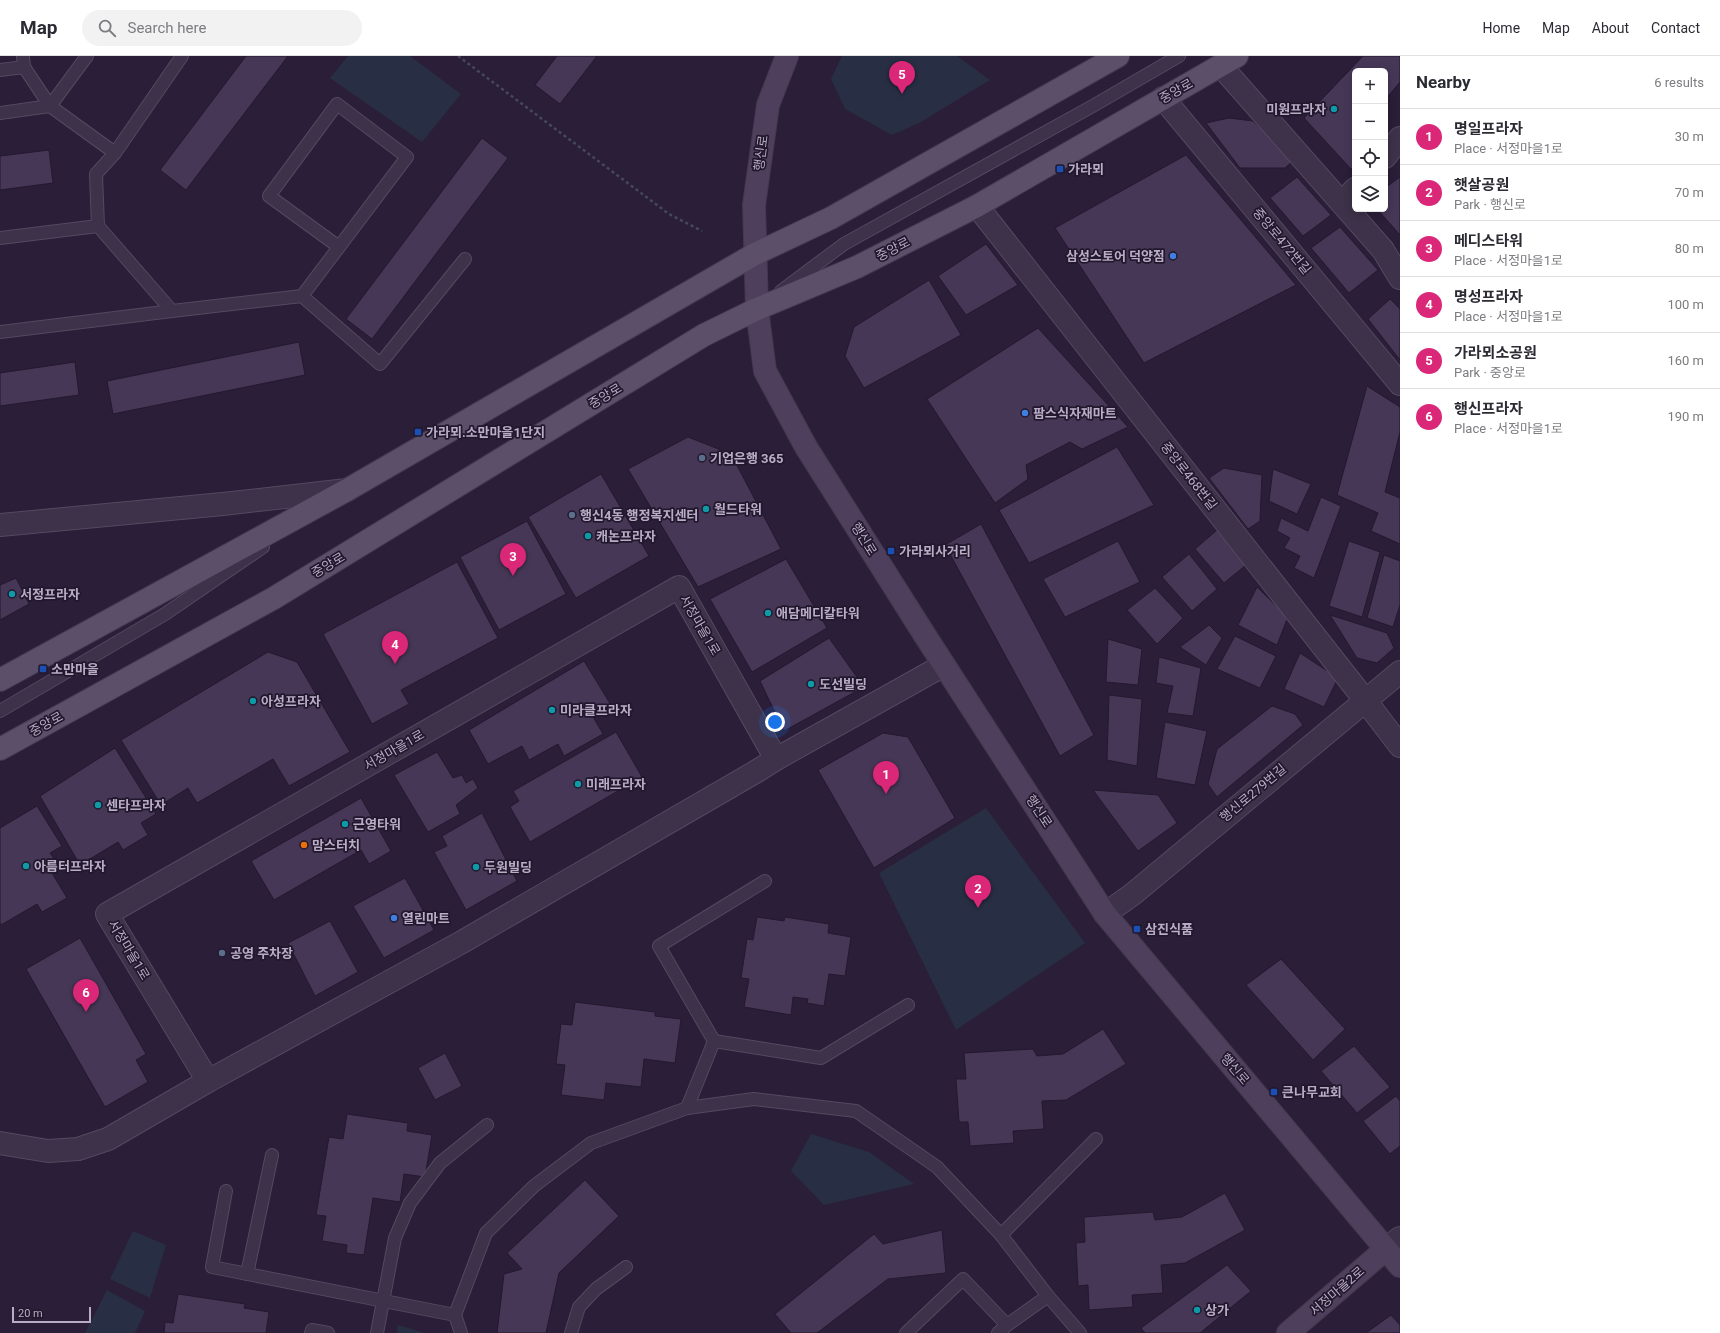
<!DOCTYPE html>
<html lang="en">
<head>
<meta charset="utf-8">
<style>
  :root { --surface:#fff; --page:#f2f2f3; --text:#2b2b33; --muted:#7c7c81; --line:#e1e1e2; --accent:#db2777 }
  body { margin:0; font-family:Roboto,"Noto Sans KR",sans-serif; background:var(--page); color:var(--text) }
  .controls { position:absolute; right:12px; top:12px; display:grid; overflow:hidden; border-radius:6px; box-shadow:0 2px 10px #0003 }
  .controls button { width:36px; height:36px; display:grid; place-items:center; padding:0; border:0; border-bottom:1px solid var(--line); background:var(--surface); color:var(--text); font:20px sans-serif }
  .scale { position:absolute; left:12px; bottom:10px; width:79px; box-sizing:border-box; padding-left:4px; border:2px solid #b9acc6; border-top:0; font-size:11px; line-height:14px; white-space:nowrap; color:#b9acc6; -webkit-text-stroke:3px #22182d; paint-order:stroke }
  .you { position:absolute; left:775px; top:666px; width:14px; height:14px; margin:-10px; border:3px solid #fff; border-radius:50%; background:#1a73e8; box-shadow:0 0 0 6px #1a73e833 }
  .badge { display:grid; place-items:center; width:26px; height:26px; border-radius:50%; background:var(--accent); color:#fff; font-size:13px; font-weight:700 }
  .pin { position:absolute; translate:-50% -33px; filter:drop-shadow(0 1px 2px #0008) }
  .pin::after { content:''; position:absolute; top:21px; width:14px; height:12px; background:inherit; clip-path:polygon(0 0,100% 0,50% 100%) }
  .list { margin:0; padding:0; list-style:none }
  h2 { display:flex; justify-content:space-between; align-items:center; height:52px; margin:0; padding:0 16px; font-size:17px }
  h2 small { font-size:13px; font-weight:400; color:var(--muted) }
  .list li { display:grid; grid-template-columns:26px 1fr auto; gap:12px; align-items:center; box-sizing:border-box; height:56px; padding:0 16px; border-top:1px solid var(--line) }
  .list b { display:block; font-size:15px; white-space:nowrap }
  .list p { margin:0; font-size:13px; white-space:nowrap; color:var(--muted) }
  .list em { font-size:13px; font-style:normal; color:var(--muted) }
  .icon { flex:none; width:22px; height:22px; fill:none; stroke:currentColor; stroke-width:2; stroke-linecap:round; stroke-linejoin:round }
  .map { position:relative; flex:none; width:1400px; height:1277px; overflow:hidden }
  header { display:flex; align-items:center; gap:24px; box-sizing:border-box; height:56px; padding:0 20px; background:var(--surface); border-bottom:1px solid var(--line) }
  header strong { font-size:19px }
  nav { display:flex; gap:22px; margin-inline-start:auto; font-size:14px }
  .search { width:280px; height:36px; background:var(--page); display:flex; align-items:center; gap:10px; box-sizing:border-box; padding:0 14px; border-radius:22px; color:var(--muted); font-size:15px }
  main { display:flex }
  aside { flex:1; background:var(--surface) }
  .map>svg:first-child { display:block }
  .green { fill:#282e44 }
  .building { fill:#463757; stroke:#24192f }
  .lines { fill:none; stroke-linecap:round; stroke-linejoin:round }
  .service-casing { stroke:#554961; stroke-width:14 }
  .minor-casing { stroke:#554961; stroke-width:24 }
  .tertiary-casing { stroke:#554961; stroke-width:24 }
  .secondary-casing { stroke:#43384f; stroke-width:24 }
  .primary-casing { stroke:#43384f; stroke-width:24 }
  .path { stroke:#484760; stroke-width:2.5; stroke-dasharray:3 3; stroke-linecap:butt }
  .service { stroke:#3d3249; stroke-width:12 }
  .minor { stroke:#3d3249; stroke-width:22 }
  .tertiary { stroke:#3d3249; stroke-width:22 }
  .secondary { stroke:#4e3f5c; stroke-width:22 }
  .primary { stroke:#5b4f69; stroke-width:22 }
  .culture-dot { fill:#0f9aa8; stroke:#22182d; stroke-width:1.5 }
  .transit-dot { fill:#1a4fb4; stroke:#22182d; stroke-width:1.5 }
  .shop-dot { fill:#3f7fe0; stroke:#22182d; stroke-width:1.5 }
  .service-dot { fill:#5c6f8a; stroke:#22182d; stroke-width:1.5 }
  .food-dot { fill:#e8710a; stroke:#22182d; stroke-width:1.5 }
  .labels { text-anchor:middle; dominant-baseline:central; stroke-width:3.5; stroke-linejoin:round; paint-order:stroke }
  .street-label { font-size:13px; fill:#b9acc6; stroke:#22182d }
  .poi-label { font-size:13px; font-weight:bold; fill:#b9acc6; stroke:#22182d; text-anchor:start }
</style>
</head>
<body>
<header>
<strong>Map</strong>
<div class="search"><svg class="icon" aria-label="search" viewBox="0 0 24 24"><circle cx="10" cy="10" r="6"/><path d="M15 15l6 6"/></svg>Search here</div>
<nav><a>Home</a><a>Map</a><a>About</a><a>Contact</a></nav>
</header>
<main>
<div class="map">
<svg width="1400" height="1277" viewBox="0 0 1400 1277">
  <rect width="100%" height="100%" fill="#2a1e38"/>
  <g class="green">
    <path d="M348,0h62l51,38 -39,48 -92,-64z"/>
    <path d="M842,0h115l33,24 -71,43 -27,12 -47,-26 -14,-30z"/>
    <path d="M986,752l99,135 -129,87 -77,-157z"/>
    <path d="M811,1078l58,18 45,32 -90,21 -33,-34z"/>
    <path d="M133,1175l33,14 -16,53 -40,-19z"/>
    <path d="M107,1234l38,21 -10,22h-50z"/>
    <path d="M398,1269l27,8h-28z"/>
  </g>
  <g class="building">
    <path d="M246,0h42l-102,134 -26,-20z"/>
    <path d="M557,0h40l-37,48 -25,-19z"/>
    <path d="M1363,0h37v26l-15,18v-29h-30v94l-4,4 -47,-51z"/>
    <path d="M1229,62l24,3 40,40 -8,7h-45l-34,-45z"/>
    <path d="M482,82l26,20 -136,181 -26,-20z"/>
    <path d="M49,94l4,33 -53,7v-34z"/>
    <path d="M1186,99l110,130 -152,78 -89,-135z"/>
    <path d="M1297,121l34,38 -28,21 -33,-38z"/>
    <path d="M1400,121v58l-23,-26h8v-21z"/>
    <path d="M1340,171l38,43 -29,23 -38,-45z"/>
    <path d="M986,188l32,41 -52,30 -28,-39z"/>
    <path d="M929,224l32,55 -97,53 -19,-32 9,-29z"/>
    <path d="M1390,243l10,10v51l-32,-41z"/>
    <path d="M1038,272l90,99 -46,22 -12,-7 -44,23 2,14 -33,24 -68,-104z"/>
    <path d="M299,286l6,33 -192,39 -6,-33z"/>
    <path d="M75,306l4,33 -79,11v-33z"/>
    <path d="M1367,330l33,21v25l-15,60 15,6v46l-29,-13 7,-18 -41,-18z"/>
    <path d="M688,381l43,17 50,95 -83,38 -70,-118z"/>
    <path d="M1117,391l37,58 -125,58 -30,-53z"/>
    <path d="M1224,412l38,7 -2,46 -12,8 -39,-51z"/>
    <path d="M1273,413l38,15 -14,30 -28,-13z"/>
    <path d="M601,418l48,82 -73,42 -48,-81z"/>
    <path d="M1321,441l20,9 -27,72 -20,-10 6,-12 -16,-8 6,-10 -13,-7 4,-13 27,13z"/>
    <path d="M527,465l39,73 -67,36 -39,-73z"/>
    <path d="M981,468l113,211 -34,21 -115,-211z"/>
    <path d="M1217,474l29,35 -22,18 -29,-34z"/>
    <path d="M1118,485l22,41 -75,35 -22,-38z"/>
    <path d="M1349,485l31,11 -18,65 -33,-11z"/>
    <path d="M1189,498l28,35 -25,22 -30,-34z"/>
    <path d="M1384,499l16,6v44l-7,22 -26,-9z"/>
    <path d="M786,503l41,69 -75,44 -42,-73z"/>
    <path d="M457,506l41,76 -97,52 8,14 -37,20 -49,-90z"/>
    <path d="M16,522l13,26 -29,16v-35z"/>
    <path d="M1257,531l31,30 -11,28 -39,-20z"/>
    <path d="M1155,532l28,30 -26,26 -30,-34z"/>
    <path d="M1330,559l57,18 7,15 -17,15 -20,-5z"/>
    <path d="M1209,569l13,13 -16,27 -26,-18z"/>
    <path d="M1235,580l41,20 -16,32 -43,-19z"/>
    <path d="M829,582l35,49 -80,44 -24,-50z"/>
    <path d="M1108,583l34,10 -4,36 -32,-3z"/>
    <path d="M268,596l29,10 53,90 -61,34 -16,-27 -76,44 -9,-15 -27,17 -40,-65z"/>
    <path d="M1300,597l38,25 -14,29 -40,-18z"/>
    <path d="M1159,601l42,11 -8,48 -26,-3 6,-27 -17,-3z"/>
    <path d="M584,605l27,44 -19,10 11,19 -39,22 -6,-12 -29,16 -7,-14 -34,18 -19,-34z"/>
    <path d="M1109,639l33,4 -5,67 -30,-6z"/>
    <path d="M1272,650l23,8 8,11 -86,72 -9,-13 9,-35z"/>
    <path d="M1165,666l42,9 -12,54 -39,-7z"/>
    <path d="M616,676l26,45 -112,65 -20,-35 9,-6 -6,-10z"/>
    <path d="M883,677l25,4 47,81 -81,50 -56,-98z"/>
    <path d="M115,692l41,66 -15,9 7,12 -25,15 -5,-8 -38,23 -40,-69z"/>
    <path d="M437,696l16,26 9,-3 4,8 7,-4 5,9 -22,17 4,9 -32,18 -34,-57z"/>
    <path d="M1093,734l65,5 19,28 -39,28z"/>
    <path d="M361,742l30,53 -22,13 -8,-14 -87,50 -23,-39z"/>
    <path d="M37,750l25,40 -12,7 7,10 -8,5 18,30 -25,14 -5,-8 -36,21 -1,-3v-94z"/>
    <path d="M482,757l35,68 -51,29 -32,-58 13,-6 -5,-10z"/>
    <path d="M405,822l29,52 -50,28 -31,-52z"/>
    <path d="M757,861l27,4 1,-4 44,7 -1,9 23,4 -6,39 -16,-2 -5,32 -17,-3 1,-4 -15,-2 -2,18 -47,-8 5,-28 -8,-1 6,-39 6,1z"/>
    <path d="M330,865l28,51 -43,24 -27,-53z"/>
    <path d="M80,882l66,116 -10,6 12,22 -43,25 -79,-138z"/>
    <path d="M1281,903l64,70 -32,31 -67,-75z"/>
    <path d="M575,946l80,10v4l26,3 -6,44 -31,-4 -3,28 -35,-4 -2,17 -43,-5 4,-30 -9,-1 5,-40 11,1z"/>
    <path d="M1103,973l23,35 -60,36 -24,1 2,28 -31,2 1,12 -44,3 -2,-24h-9l-3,-43h10l-2,-26 69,-4 4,7 26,-2z"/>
    <path d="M1354,990l36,41 -33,26 -36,-42z"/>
    <path d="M445,997l17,33 -27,14 -17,-32z"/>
    <path d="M1396,1040l4,5v45l-10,8 -27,-33z"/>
    <path d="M347,1058l61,9 -1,8 25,4 -7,42 -21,-3 -4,28 -27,-4 -9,57 -18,-2 1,-8 -25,-4 4,-25 -10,-1 13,-78 14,2z"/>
    <path d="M585,1124l34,36 -60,57 -13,60h-49l7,-59 18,-5 -15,-16z"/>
    <path d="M1225,1137l20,37 -60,33 -24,2 2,28 -31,2 1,12 -44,3 -1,-25 -10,1 -2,-43 9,-1 -1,-25 69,-5 2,8 27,-3z"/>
    <path d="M942,1174l4,43 -58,6 -71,54h-26l-16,-19 99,-80 9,10z"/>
    <path d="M1227,1209l24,26 -51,42h-55l-4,-5z"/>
    <path d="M178,1238l67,10 -1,4 25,4 -3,21h-102l1,-11 8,1z"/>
    <path d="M1391,1259l9,10v8h-34z"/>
  </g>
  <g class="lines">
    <g class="service-casing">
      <g id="service">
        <path d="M87,0l-37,50 65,47"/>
        <path d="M182,0l-67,97 -19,21 2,52 74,85 130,-15 105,-139 -70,-53 -68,92 70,51"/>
        <path d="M0,14l24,-3"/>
        <path d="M0,57l50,-7 -26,-39 -1,-11"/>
        <path d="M0,182l98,-12"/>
        <path d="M781,235l63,-47 247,-137 88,-51"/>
        <path d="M302,240l78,68 85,-105"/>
        <path d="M0,276l172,-21"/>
        <path d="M0,655l165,-97 98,-67"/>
        <path d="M765,825l-106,65 55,95 107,17 87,-53"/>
        <path d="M687,1052l27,-67"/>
        <path d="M226,1135l-14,76 243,48"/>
        <path d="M1001,1179l95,-96"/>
        <path d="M247,1218l25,-119"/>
        <path d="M311,1277l1,-3 16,3"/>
        <path d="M377,1277l18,-95 15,-35 30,-40 47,-38"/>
        <path d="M461,1277l-6,-18 31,-82 48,-47 57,-43 96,-35 67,-9 102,12 81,56 64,68 47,61 32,37"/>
        <path d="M571,1277l8,-26 17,-18 30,-22"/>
        <path d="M906,1277l57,-54 44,46"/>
        <path d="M998,1277l9,-8 41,-29"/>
      </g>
    </g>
    <g class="minor-casing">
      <g id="minor">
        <path d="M1221,10l162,184 17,28"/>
        <path d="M1163,42l237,286"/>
        <path d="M1385,101l15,-19"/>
        <path d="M1342,147l13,-14"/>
        <path d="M977,150l388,494 35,46"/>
        <path d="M1105,858l28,-20 267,-222"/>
        <path d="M208,1025l-101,-167 572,-327 97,172"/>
        <path d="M1386,1193l14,-11"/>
      </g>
    </g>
    <g class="tertiary-casing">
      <g id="tertiary">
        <path d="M0,469l223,-21 124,-14"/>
        <path d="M0,1087l48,8 30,-2 30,-10 100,-58 254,-139 295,-171 19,-12 168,-94"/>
      </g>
    </g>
    <g class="secondary-casing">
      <g id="secondary">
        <path d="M787,0l-19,49 -14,100 3,104 8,62 41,76 118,187 181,280 295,352"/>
        <path d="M1288,1277l98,-84"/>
      </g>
    </g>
    <g class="primary-casing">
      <g id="primary">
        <path d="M0,624l347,-190 408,-236 76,-36 287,-162"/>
        <path d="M0,693l274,-151 430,-263 53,-26 100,-42 120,-61 260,-150"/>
      </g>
    </g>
    <path class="path" d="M458,0l211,158 33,17"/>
    <use href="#service" class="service"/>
    <use href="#minor" class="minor"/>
    <use href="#tertiary" class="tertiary"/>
    <use href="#secondary" class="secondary"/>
    <use href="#primary" class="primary"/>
  </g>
  <g class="culture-dot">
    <circle cx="1334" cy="53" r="4"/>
    <circle cx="706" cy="453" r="4"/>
    <circle cx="588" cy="480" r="4"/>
    <circle cx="12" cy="538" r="4"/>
    <circle cx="768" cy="557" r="4"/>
    <circle cx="811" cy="628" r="4"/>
    <circle cx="253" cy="645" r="4"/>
    <circle cx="552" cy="654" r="4"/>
    <circle cx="578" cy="728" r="4"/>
    <circle cx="98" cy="749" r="4"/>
    <circle cx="345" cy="768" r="4"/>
    <circle cx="26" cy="810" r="4"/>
    <circle cx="476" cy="811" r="4"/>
    <circle cx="1197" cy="1254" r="4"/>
  </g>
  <g class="transit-dot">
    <rect x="1056" y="109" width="8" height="8" rx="2"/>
    <rect x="414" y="372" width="8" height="8" rx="2"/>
    <rect x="887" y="491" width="8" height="8" rx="2"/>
    <rect x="39" y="609" width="8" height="8" rx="2"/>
    <rect x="1133" y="869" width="8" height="8" rx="2"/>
    <rect x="1270" y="1032" width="8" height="8" rx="2"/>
  </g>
  <g class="shop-dot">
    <circle cx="1173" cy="200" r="4"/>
    <circle cx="1025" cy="357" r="4"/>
    <circle cx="394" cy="862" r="4"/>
  </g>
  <g class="service-dot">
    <circle cx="702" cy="402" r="4"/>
    <circle cx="572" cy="459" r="4"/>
    <circle cx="222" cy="897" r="4"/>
  </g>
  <circle class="food-dot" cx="304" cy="789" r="4"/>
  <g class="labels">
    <g class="street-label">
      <text transform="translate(1176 35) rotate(-29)">중앙로</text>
      <text transform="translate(761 97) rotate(-82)">행신로</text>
      <text transform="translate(1282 185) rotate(50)">중앙로472번길</text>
      <text transform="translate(893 193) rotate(-27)">중앙로</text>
      <text transform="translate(605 340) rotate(-31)">중앙로</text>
      <text transform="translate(1189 420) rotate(52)">중앙로468번길</text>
      <text transform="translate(864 483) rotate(58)">행신로</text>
      <text transform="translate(328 509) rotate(-31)">중앙로</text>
      <text transform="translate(700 569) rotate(60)">서정마을1로</text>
      <text transform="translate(46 668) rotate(-29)">중앙로</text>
      <text transform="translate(394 694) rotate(-30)">서정마을1로</text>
      <text transform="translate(1253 737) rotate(-40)">행신로279번길</text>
      <text transform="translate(1039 755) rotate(57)">행신로</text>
      <text transform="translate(129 894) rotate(59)">서정마을1로</text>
      <text transform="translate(1235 1013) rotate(50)">행신로</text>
      <text transform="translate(1337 1235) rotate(-41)">서정마을2로</text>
    </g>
    <g class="poi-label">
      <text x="1326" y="53" text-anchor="end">미원프라자</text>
      <text x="1068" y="113">가라뫼</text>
      <text x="1165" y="200" text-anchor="end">삼성스토어 덕양점</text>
      <text x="1033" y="357">팜스식자재마트</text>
      <text x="426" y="376">가라뫼.소만마을1단지</text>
      <text x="710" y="402">기업은행 365</text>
      <text x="714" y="453">월드타워</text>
      <text x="580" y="459">행신4동 행정복지센터</text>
      <text x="596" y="480">캐논프라자</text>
      <text x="899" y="495">가라뫼사거리</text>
      <text x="20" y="538">서정프라자</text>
      <text x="776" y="557">애담메디칼타워</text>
      <text x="51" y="613">소만마을</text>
      <text x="819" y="628">도선빌딩</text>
      <text x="261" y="645">아성프라자</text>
      <text x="560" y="654">미라클프라자</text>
      <text x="586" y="728">미래프라자</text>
      <text x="106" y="749">센타프라자</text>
      <text x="353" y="768">근영타워</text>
      <text x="312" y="789">맘스터치</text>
      <text x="34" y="810">아름터프라자</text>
      <text x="484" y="811">두원빌딩</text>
      <text x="402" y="862">열린마트</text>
      <text x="1145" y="873">삼진식품</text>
      <text x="230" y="897">공영 주차장</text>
      <text x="1282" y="1036">큰나무교회</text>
      <text x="1205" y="1254">상가</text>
    </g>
  </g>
</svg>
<div class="controls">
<button>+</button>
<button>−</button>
<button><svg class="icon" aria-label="locate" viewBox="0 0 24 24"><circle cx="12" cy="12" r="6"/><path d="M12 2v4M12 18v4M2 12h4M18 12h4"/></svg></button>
<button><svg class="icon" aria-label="layers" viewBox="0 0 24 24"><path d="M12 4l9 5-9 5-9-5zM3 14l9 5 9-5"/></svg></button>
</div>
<div class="scale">20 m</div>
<div class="you"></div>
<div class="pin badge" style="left:886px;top:738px">1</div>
<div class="pin badge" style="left:978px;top:852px">2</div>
<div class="pin badge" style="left:513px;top:520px">3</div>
<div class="pin badge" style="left:395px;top:608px">4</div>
<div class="pin badge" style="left:902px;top:38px">5</div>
<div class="pin badge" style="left:86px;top:956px">6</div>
</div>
<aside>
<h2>Nearby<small>6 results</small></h2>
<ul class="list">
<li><span class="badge">1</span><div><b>명일프라자</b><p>Place · 서정마을1로</p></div><em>30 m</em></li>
<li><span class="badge">2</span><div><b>햇살공원</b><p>Park · 행신로</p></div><em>70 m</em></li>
<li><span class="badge">3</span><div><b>메디스타워</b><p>Place · 서정마을1로</p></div><em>80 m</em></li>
<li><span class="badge">4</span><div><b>명성프라자</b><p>Place · 서정마을1로</p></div><em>100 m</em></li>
<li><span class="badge">5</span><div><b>가라뫼소공원</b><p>Park · 중앙로</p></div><em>160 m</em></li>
<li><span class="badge">6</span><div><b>행신프라자</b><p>Place · 서정마을1로</p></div><em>190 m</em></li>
</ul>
</aside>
</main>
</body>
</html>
